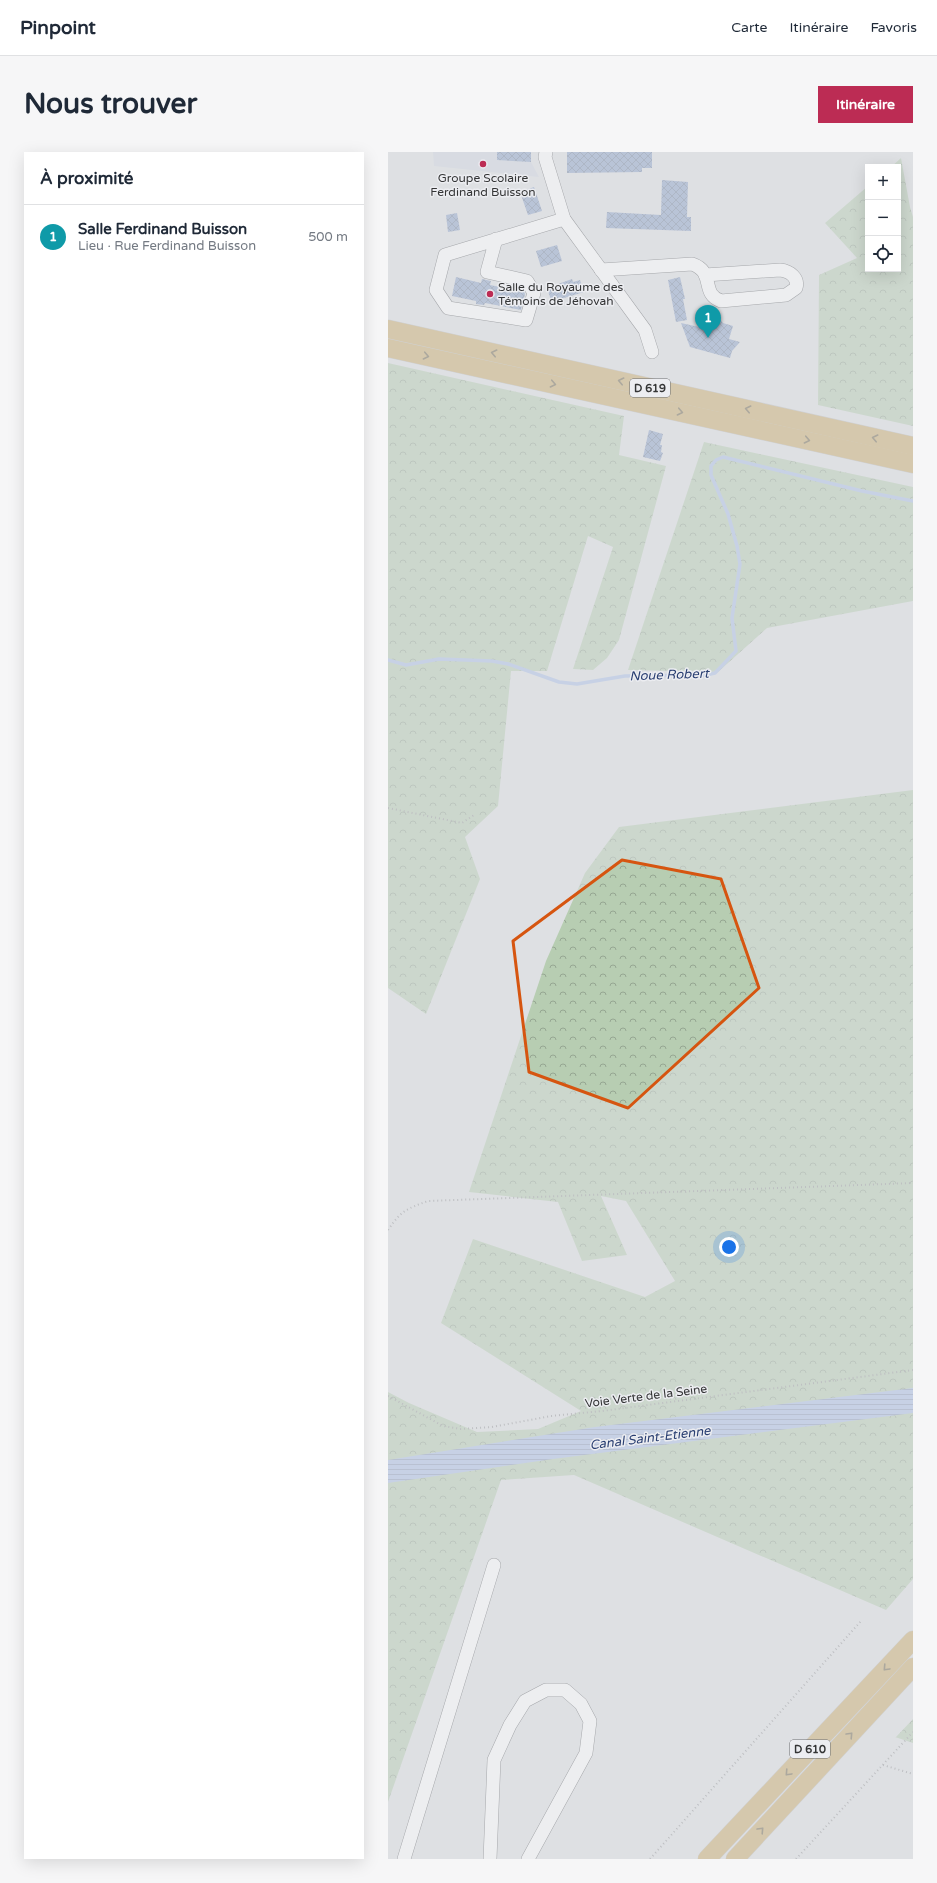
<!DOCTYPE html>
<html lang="fr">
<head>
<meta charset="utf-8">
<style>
  :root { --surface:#fff; --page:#f6f6f7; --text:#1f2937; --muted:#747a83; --line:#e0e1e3; --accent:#bc2c54 }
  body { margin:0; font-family:"Varela Round",sans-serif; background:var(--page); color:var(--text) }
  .controls { position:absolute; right:12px; top:12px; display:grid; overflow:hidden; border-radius:0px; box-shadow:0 4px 16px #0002 }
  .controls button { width:36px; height:36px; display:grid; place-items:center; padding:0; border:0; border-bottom:1px solid var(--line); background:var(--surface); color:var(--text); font:20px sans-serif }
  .you { position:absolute; left:341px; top:1095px; width:14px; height:14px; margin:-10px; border:3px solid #fff; border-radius:50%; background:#1a73e8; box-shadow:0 0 0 6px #1a73e833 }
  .badge { display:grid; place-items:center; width:26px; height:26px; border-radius:50%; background:var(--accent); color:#fff; font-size:13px; font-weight:700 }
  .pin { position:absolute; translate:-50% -33px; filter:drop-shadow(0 1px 2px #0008) }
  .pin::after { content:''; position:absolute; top:21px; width:14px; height:12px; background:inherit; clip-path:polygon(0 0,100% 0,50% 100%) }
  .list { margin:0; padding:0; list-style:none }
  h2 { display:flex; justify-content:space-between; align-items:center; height:52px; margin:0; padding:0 16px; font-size:17px }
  h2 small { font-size:13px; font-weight:400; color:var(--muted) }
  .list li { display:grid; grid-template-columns:26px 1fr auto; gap:12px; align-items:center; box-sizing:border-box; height:64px; padding:0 16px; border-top:1px solid var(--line) }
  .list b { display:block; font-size:15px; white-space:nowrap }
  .list p { margin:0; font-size:13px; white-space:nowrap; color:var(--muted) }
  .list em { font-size:13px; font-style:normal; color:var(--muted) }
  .icon { flex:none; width:22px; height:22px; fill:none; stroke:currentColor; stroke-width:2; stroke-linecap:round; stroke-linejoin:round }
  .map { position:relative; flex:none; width:525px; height:1707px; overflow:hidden; border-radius:0px }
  header { display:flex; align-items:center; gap:24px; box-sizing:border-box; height:56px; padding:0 20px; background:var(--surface); border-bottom:1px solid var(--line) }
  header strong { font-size:19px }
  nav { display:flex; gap:22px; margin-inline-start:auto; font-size:14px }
  .intro { display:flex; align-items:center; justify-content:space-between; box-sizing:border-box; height:96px; padding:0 24px }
  h1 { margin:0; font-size:28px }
  .button { padding:10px 18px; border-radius:0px; background:var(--accent); color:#fff; font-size:14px; font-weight:700 }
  main { display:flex; gap:24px; padding:0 24px }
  aside { flex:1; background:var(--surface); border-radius:0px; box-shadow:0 4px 16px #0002 }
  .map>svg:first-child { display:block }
  .built { fill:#d0d6e0 }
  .forest { fill:url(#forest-crowns) }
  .water { fill:url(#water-rules) }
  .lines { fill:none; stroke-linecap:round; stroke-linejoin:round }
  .stream { stroke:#abbfe7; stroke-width:3.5 }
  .building { fill:url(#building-cross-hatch) }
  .minor-casing { stroke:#626467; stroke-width:14 }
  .highway-casing { stroke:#bebebf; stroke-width:19 }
  .path { stroke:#969799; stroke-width:2; stroke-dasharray:1 3; stroke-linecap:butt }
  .minor { stroke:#fff; stroke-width:13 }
  .highway { stroke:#caac6b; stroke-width:18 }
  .oneway { stroke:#70654b }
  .marked { fill:none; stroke:#d65510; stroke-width:3; stroke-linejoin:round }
  .poi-dot { fill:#bc2c54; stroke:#ecedf1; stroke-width:1.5 }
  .labels { text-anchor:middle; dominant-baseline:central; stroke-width:3; stroke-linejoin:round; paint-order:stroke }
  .shield { fill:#ecedf1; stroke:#6b6c6e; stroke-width:1 }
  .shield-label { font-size:11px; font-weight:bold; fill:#343536 }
  .poi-label { font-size:12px; fill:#343536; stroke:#ecedf1 }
  .street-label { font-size:12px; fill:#343536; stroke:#ecedf1 }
  .water-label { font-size:13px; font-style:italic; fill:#2a3f72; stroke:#ecedf1 }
</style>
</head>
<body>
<header>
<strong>Pinpoint</strong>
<nav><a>Carte</a><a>Itinéraire</a><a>Favoris</a></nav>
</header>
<div class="intro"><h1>Nous trouver</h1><a class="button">Itinéraire</a></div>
<main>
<aside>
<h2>À proximité<small></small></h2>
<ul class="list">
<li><span class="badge" style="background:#0f9aa8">1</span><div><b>Salle Ferdinand Buisson</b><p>Lieu · Rue Ferdinand Buisson</p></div><em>500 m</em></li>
</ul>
</aside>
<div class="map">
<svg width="525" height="1707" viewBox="0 0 525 1707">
  <defs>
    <pattern id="forest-crowns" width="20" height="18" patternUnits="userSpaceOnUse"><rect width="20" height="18" fill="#b7cdb2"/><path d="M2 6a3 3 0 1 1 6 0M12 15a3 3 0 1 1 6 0" fill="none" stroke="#96a792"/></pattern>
    <pattern id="water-rules" width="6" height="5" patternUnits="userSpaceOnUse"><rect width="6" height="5" fill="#abbfe7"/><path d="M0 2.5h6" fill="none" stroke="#8c9cbc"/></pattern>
    <pattern id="building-cross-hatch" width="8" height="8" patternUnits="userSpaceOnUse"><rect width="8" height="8" fill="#8da2c8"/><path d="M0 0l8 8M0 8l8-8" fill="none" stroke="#7485a3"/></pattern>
  </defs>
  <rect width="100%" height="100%" fill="#dee0e3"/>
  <path class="built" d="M45,0h98v10l8,15 -105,-11z"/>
  <g class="forest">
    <path d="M513,6l9,49 3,10v209l-95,-21 1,-130 38,-17 -32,-35 43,-37v83h30v-102h-7z"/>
    <path d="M0,211l236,53 -5,39 47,11 -47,174 -12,18 -14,12 -20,-1 40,-122 -25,-11 -41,135h-36l-13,135 -33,31 15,42 -54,135 -38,-26z"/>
    <path d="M316,290l209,45v114l-146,27 -49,44 -90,-2z"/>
    <path d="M525,638v789l-27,31 -312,-135 -73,5 -113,322v-410l21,11 68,29 61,-3 43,-18 -140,-88 32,-84 172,58 30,-16 -49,-80 -25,-5 26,59 -45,6 -24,-59 -89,-10 77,-231 39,-88 34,-46z"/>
    <path d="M525,1567v24l-18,-6h1z"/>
  </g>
  <path class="water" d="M525,1236v25l-360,46 -165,24v-23l207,-33z"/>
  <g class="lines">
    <path class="stream" d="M0,508l18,5 33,-6 53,2 16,3 51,18 18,2 48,-8 81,-1 9,-2 21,-22 -4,-33 8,-54 -3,-18 -9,-32 -17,-39v-9l5,-6 7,-3 139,34 51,10"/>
  </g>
  <g class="building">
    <path d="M109,0h34v10l-34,-2z"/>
    <path d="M179,0h85v16h-10v4l-75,1z"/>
    <path d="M274,28l26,2 -1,35h4v14l-85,-3 1,-16 54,3z"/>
    <path d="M146,35l8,24 -14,4 -8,-23z"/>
    <path d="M69,61l3,17 -12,2 -2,-17z"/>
    <path d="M169,93l5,16 -21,6 -5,-16z"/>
    <path d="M68,125l25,6 1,-4 9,2 -1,4 34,7 1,2 -4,16 -36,-7 -1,2 -8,-1v-3l-24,-5z"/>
    <path d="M292,125l5,22h-2l4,21 -11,2 -8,-42z"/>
    <path d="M184,127l1,3 7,-2 4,12 -30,9 -3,-1 -4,-12z"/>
    <path d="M328,162l7,9 10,3 -4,13 11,3 -8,9 -2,7 -40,-11 -9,-24 32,7z"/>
    <path d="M261,278l14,4 -3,11h2l-1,7 2,1 -3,8 -17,-4z"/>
  </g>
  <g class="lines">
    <g class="minor-casing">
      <g id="minor">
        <path d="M158,0l-1,5 19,62 81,111 7,22"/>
        <path d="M108,87l-9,33 40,9 7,12 -8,27 -78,-12 -12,-18 9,-35 119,-36"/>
        <path d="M213,118l91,-6c24,8 8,30 29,37l65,-6 10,-7c3,-10 -6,-17 -16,-18l-75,5"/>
        <path d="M16,1707l90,-294"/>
        <path d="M102,1707l4,-99 16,-35 15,-24 21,-11h19l16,14 9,17 -4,32 -58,106"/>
      </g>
    </g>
    <g class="highway-casing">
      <g id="highway">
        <path d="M0,177l525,117"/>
        <path d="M0,196l525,116"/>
        <path d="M319,1707l206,-219"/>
        <path d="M347,1707l178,-192"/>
      </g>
    </g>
    <g class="path">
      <path d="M0,656l74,15 12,-8"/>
      <path d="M0,1078c13,-19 18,-21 40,-29l485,-18"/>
      <path d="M0,1244l55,30 18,3 31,-2 59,-11 51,-5 311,-41"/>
      <path d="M495,1613l30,9"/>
      <path d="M262,1707l211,-238"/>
      <path d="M408,1707l117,-127"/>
    </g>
    <use href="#minor" class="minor"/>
    <use href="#highway" class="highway"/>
  </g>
  <defs><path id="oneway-chevron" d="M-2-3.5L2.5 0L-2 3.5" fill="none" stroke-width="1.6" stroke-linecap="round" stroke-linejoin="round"/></defs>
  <g class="oneway">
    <use href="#oneway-chevron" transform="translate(106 201) rotate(-167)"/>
    <use href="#oneway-chevron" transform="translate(38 204) rotate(12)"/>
    <use href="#oneway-chevron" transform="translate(233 229) rotate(-167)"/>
    <use href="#oneway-chevron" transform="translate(165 232) rotate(12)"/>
    <use href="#oneway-chevron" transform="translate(360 257) rotate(-167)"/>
    <use href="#oneway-chevron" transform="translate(292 260) rotate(12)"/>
    <use href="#oneway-chevron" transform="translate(487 286) rotate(-167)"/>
    <use href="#oneway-chevron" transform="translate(419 288) rotate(12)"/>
    <use href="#oneway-chevron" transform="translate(498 1516) rotate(133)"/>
    <use href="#oneway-chevron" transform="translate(462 1583) rotate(-47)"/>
    <use href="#oneway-chevron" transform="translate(400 1621) rotate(133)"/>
    <use href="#oneway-chevron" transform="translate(373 1678) rotate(-47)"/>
  </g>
  <path d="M0 0H525V1707H0ZM234,708l99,19 38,109 -131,120 -99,-36 -16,-131z" fill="#dee0e3" fill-opacity=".55" fill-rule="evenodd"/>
  <path class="marked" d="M234,708l99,19 38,109 -131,120 -99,-36 -16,-131z"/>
  <g class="poi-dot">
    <circle cx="95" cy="12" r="4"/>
    <circle cx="102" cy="142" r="4"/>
  </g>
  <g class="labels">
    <g class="shield">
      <rect x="242" y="227" width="40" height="18" rx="3"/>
      <rect x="402" y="1588" width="40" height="18" rx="3"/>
    </g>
    <g class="shield-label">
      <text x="262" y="236">D 619</text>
      <text x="422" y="1597">D 610</text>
    </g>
    <g class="poi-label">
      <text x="95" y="26">Groupe Scolaire<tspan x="95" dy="14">Ferdinand Buisson</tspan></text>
      <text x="110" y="135" text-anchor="start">Salle du Royaume des<tspan x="110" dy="14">Témoins de Jéhovah</tspan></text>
    </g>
    <g class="street-label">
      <text transform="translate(258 1244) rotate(-7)">Voie Verte de la Seine</text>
    </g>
    <g class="water-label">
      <text transform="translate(281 523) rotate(-2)">Noue Robert</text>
      <text transform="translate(262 1286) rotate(-7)">Canal Saint-Etienne</text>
    </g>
  </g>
</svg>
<div class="controls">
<button>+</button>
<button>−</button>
<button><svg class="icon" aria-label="locate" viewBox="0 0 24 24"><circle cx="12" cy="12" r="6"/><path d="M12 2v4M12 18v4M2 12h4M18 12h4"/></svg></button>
</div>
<div class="you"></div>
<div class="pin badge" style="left:320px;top:186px;background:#0f9aa8">1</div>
</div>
</main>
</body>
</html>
